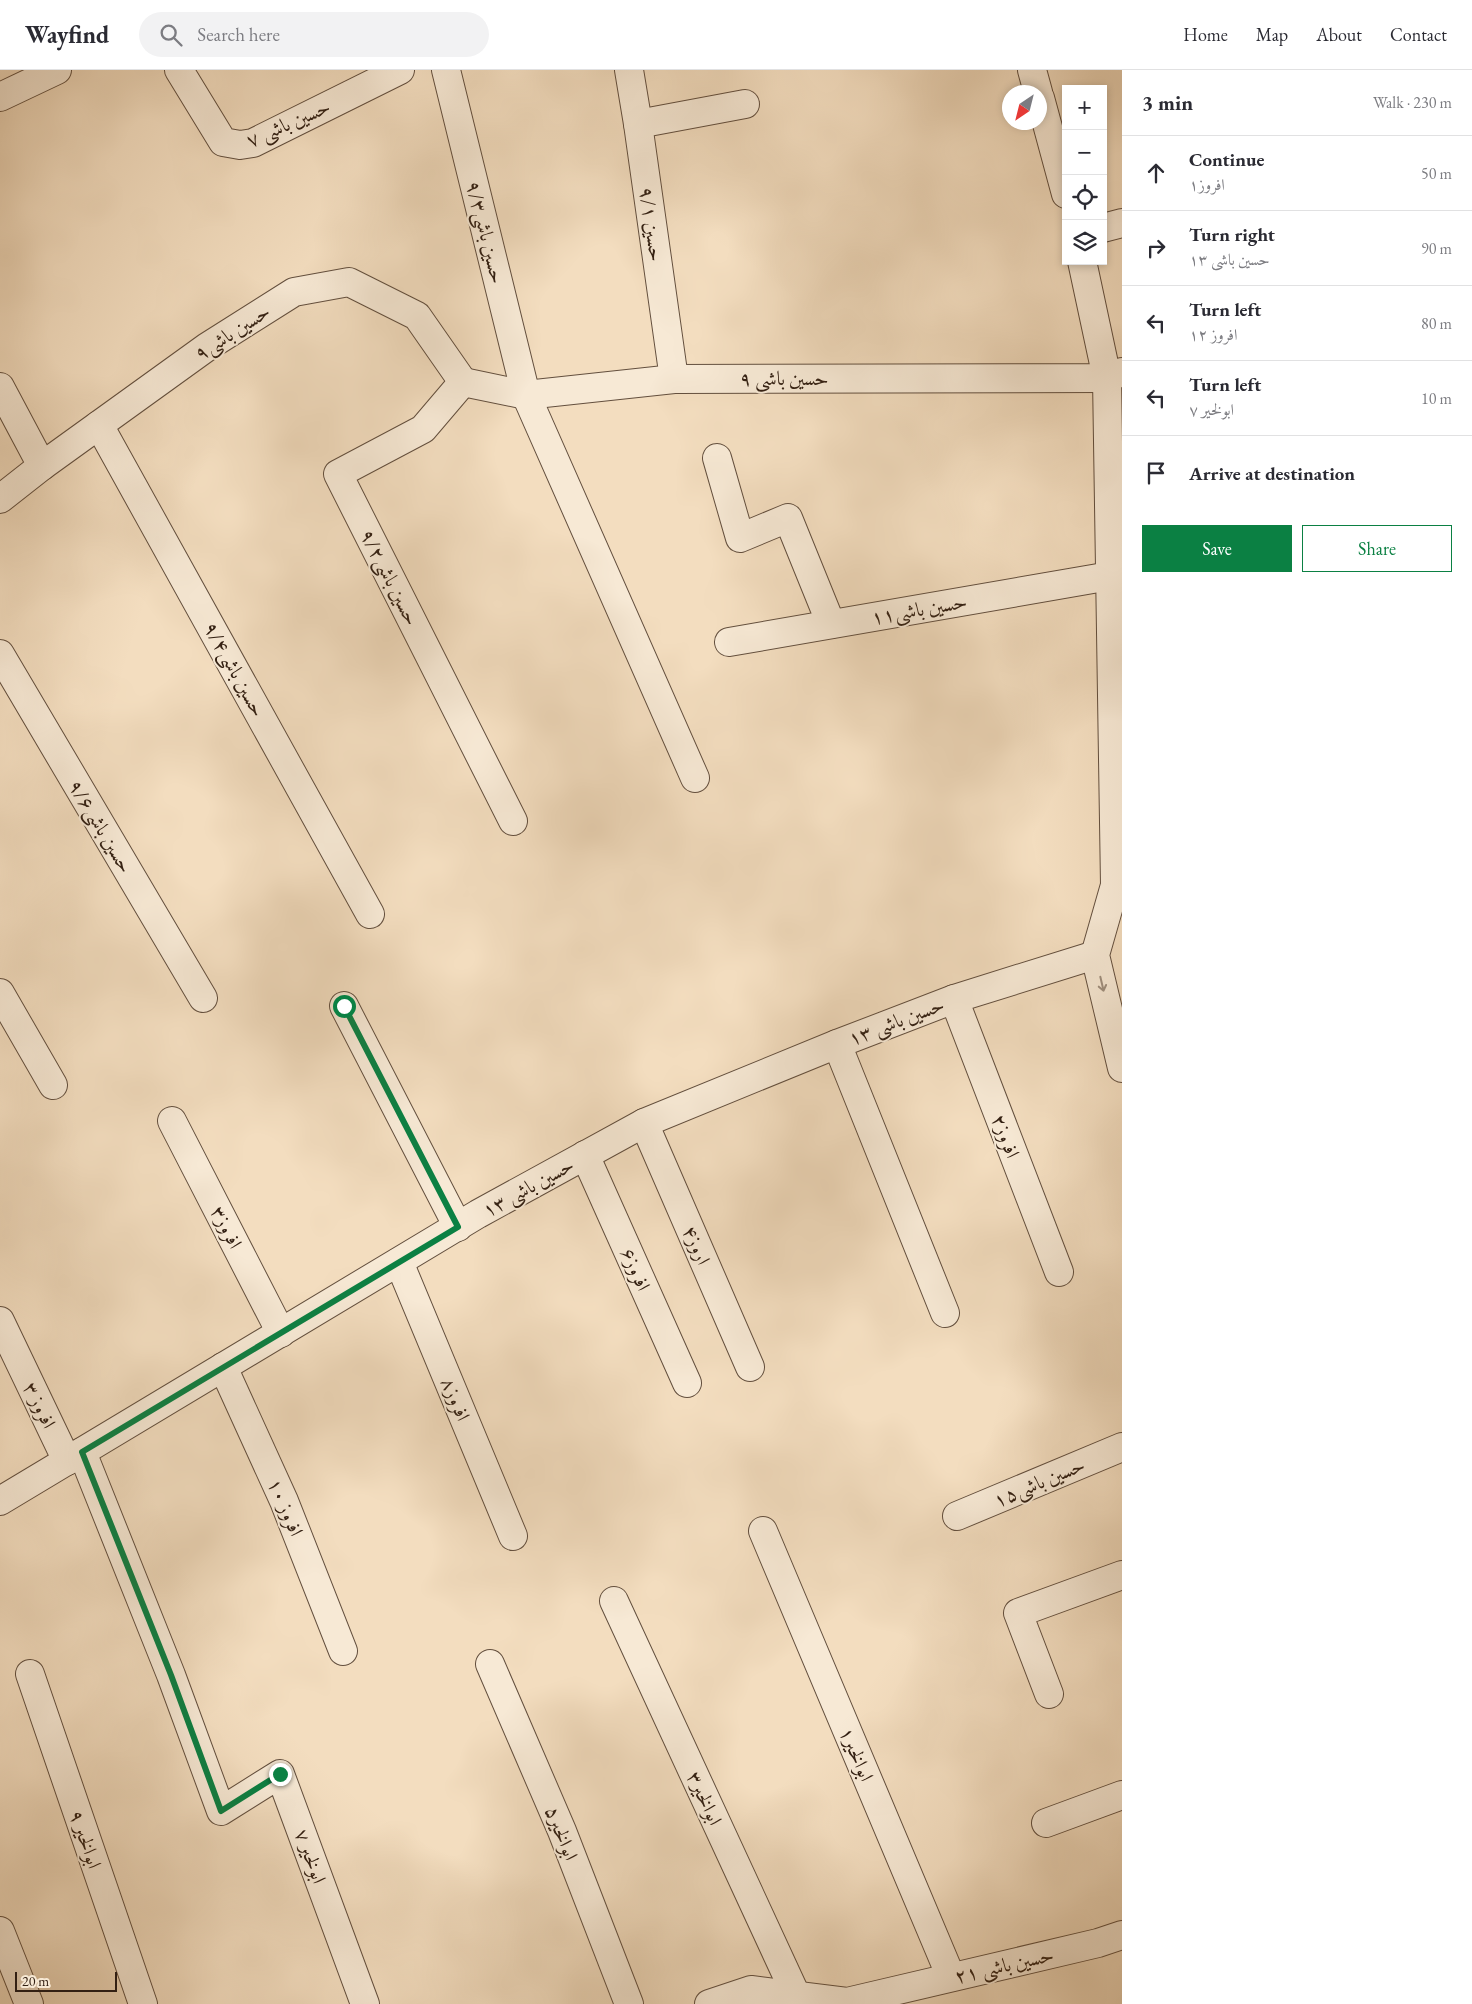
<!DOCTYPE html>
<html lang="en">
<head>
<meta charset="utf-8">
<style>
  :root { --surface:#fff; --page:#f2f2f3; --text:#2b2b33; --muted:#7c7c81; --line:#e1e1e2; --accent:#0b8043 }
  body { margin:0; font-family:"EB Garamond",Amiri,serif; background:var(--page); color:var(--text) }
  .controls { position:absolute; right:15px; top:15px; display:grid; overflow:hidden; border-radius:0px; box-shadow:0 2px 8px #0003 }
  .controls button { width:45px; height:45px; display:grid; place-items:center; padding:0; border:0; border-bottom:1px solid var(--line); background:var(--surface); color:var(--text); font:25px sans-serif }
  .compass { position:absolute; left:1002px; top:15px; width:45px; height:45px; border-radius:50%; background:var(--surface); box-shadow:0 2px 8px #0003; rotate:215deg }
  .scale { position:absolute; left:15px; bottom:12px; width:102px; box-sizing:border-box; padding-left:5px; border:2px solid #332013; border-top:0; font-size:14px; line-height:18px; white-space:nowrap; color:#332013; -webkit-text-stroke:4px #f7e9d5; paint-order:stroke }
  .stop { position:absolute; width:15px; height:15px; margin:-11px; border:4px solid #0b8043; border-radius:50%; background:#fff }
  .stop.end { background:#0b8043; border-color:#fff; box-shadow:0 1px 5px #0008 }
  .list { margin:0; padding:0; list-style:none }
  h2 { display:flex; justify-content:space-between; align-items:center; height:65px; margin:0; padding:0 20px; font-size:21px }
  h2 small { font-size:16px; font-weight:400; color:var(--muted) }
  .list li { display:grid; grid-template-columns:32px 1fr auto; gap:15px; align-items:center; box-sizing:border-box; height:75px; padding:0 20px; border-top:1px solid var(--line) }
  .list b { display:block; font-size:19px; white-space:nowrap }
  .list p { margin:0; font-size:16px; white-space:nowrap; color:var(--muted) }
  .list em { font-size:16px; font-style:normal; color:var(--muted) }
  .actions { display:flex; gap:10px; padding:15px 20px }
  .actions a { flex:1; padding:11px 0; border:1px solid var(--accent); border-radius:0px; text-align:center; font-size:18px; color:var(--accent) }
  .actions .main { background:var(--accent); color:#fff }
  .icon { flex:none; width:28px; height:28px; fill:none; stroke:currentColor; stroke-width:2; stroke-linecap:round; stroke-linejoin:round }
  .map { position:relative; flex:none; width:1122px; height:1934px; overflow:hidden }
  header { display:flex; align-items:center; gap:30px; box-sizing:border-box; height:70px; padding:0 25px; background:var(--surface); border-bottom:1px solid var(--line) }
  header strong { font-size:24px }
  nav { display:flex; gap:28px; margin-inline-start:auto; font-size:18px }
  .search { width:350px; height:45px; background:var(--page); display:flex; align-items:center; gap:12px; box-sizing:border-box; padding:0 18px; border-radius:28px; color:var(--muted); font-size:19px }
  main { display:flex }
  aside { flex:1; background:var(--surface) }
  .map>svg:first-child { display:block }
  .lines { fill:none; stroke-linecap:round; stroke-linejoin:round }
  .minor-casing { stroke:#634f3e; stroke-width:30 }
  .minor { stroke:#f7e9d5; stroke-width:28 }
  .oneway { stroke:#9f8f7e }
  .route { stroke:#0b8043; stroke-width:6 }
  .labels { text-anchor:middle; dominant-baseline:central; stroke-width:4; stroke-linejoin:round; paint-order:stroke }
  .street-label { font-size:20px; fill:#332013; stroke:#f7e9d5 }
</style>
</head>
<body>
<header>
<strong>Wayfind</strong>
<div class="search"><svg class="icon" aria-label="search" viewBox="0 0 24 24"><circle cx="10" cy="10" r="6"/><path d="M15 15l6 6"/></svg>Search here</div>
<nav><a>Home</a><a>Map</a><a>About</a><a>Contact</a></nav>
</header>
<main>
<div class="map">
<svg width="1122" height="1934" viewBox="0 0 1122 1934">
  <rect width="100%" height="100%" fill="#f3ddbf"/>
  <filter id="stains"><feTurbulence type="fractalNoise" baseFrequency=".004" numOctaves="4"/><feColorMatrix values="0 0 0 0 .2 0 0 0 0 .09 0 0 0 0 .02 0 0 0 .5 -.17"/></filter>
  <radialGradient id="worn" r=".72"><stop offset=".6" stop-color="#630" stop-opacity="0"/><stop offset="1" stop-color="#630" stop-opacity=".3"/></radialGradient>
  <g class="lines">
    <g class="minor-casing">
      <g id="minor">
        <path d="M179,0l44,72 17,3 13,-2 147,-73"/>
        <path d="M446,0l80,325 169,383"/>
        <path d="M629,0l9,54 36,255"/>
        <path d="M1032,0l6,22"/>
        <path d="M0,27l57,-27"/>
        <path d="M1040,28l26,96"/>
        <path d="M638,54l107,-20"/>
        <path d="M1103,158l19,-5"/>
        <path d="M1082,191l25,117 8,507 -20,70 27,113"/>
        <path d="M463,312l63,13 148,-16 433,-1 15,-6"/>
        <path d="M463,312l-40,47 -85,45 175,347"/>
        <path d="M0,317l42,79"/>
        <path d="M99,355l271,489"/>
        <path d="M717,388l23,80 48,-20 43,106"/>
        <path d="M0,429l42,-33 165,-119 87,-55 55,-10 68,34 46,66"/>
        <path d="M729,572l381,-66"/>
        <path d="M0,584l203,344"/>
        <path d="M0,923l53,92"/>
        <path d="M954,929l105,273"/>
        <path d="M344,936l114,221"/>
        <path d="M837,974l108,269"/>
        <path d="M172,1051l109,212"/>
        <path d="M644,1053l106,244"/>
        <path d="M585,1085l102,228"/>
        <path d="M399,1192l114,274"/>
        <path d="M0,1251l67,140"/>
        <path d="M223,1297l61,134 59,150"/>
        <path d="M82,1382l89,223 50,136 59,-37 85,230"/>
        <path d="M0,1431l478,-287 166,-91 193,-79 117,-45 141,-44"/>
        <path d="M957,1446l165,-69"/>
        <path d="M763,1461l188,446"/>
        <path d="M614,1531l182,394"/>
        <path d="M490,1594l72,167 67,173"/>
        <path d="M30,1604l113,330"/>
        <path d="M1049,1624l-31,-81 104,-38"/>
        <path d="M1046,1753l76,-28"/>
        <path d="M0,1861l29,73"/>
        <path d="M709,1934l42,-14 96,12 251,-59 24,-8"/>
      </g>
    </g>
    <use href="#minor" class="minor"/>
  </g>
  <defs><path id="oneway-shaft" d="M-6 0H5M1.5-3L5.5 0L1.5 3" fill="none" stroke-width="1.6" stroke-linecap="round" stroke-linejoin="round" transform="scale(1.25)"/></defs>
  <use class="oneway" href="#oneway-shaft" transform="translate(1102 914) rotate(77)"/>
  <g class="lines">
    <path class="route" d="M280,1704l-59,37 -50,-136 -89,-223 376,-225 -114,-221"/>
  </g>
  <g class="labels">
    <g class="street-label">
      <text transform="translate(288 53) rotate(-24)">حسین باشی ۷</text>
      <text transform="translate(652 154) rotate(82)">حسین ۹/۱</text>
      <text transform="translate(486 162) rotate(76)">حسین باشی۹/۳</text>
      <text transform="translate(232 262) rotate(-33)">حسین باشی۹</text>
      <text x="784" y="308">حسین باشی ۹</text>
      <text transform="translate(390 507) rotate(63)">حسین باشی۹/۲</text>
      <text transform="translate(919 539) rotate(-10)">حسین باشی۱۱</text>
      <text transform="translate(235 599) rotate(61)">حسین باشی۹/۴</text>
      <text transform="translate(101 756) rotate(59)">حسین باشی۹/۶</text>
      <text transform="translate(896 951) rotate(-21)">حسین باشی ۱۳</text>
      <text transform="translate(1006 1066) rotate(69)">افروز۲</text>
      <text transform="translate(528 1117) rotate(-29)">حسین باشی ۱۳</text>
      <text transform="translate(227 1157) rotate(63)">افروز۳</text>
      <text transform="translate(697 1175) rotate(66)">اروز۴</text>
      <text transform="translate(636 1199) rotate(66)">افروز۶</text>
      <text transform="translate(456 1329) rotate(67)">افروز۸</text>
      <text transform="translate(40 1335) rotate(64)">افروز ۳</text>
      <text transform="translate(1039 1412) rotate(-23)">حسین باشی۱۵</text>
      <text transform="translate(286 1437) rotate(67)">افروز ۱۰</text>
      <text transform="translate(857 1684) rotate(67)">ابوالخیر۱</text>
      <text transform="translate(705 1728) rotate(65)">ابوالخیر۳</text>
      <text transform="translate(562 1763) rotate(68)">ابوالخیر۵</text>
      <text transform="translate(86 1769) rotate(71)">ابوالخیر ۹</text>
      <text transform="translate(311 1786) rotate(70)">ابولخیر ۷</text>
      <text transform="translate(1004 1895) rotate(-13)">حسین باشی ۲۱</text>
    </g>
  </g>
  <rect width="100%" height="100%" filter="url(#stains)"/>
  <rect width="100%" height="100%" fill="url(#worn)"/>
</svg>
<div class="controls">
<button>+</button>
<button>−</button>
<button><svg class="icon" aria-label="locate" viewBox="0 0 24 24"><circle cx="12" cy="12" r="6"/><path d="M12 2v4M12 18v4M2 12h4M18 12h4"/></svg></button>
<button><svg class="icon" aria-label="layers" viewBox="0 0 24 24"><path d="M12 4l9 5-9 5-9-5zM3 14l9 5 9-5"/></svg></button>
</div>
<svg class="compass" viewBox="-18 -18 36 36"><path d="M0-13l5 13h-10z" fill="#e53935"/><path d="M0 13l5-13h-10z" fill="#7c7c81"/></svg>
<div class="scale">20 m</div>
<div class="stop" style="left:344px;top:936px"></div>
<div class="stop end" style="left:280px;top:1704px"></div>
</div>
<aside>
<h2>3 min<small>Walk · 230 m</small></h2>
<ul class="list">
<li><svg class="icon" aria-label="ahead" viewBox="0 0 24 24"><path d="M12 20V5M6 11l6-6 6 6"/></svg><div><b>Continue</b><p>افروز۱</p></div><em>50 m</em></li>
<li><svg class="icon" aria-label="right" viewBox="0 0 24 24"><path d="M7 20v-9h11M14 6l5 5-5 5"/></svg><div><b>Turn right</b><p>حسین باشی ۱۳</p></div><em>90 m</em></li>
<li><svg class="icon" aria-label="left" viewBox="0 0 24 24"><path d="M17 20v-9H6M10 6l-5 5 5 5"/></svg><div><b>Turn left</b><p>افروز ۱۲</p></div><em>80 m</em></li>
<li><svg class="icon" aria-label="left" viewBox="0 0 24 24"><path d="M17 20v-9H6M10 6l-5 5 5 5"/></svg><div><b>Turn left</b><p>ابولخیر ۷</p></div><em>10 m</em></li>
<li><svg class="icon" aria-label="arrive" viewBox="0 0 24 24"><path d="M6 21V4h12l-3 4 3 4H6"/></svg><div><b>Arrive at destination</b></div></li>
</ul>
<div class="actions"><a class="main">Save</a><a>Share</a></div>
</aside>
</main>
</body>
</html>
